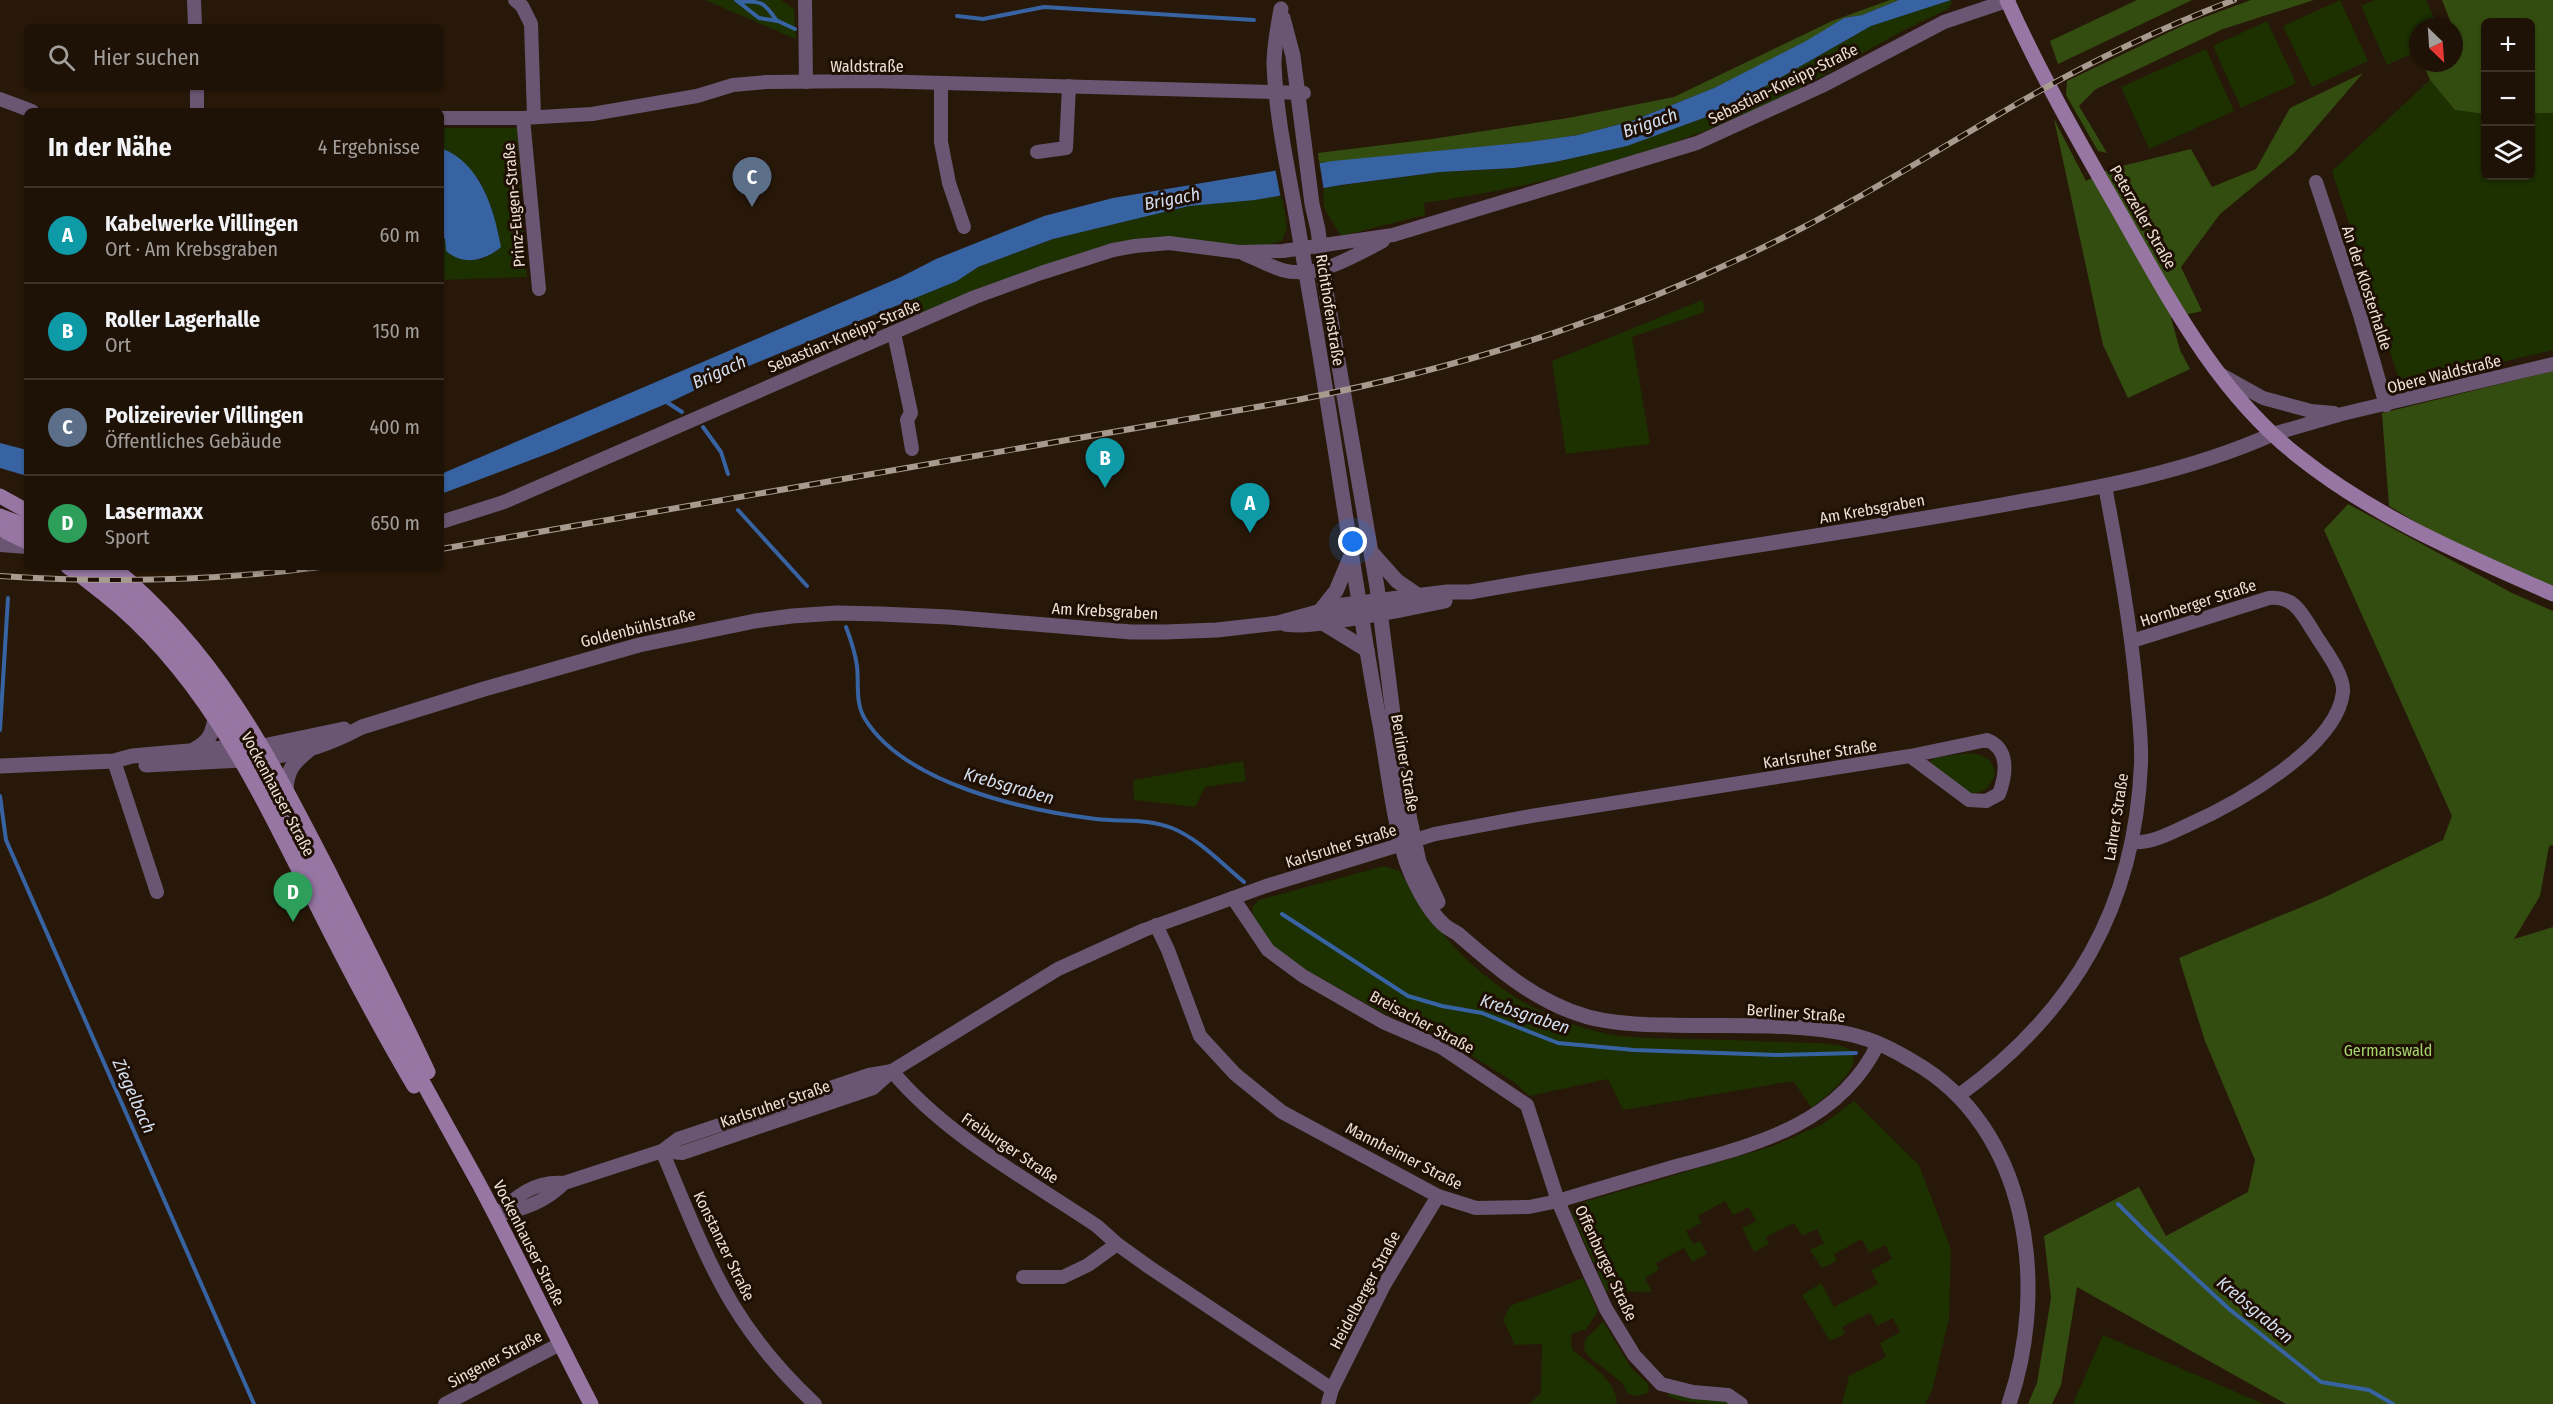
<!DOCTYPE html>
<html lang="de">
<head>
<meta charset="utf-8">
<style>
  :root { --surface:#1e1207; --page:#261b11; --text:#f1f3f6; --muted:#a19e9b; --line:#3c3228; --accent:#c6a6f0 }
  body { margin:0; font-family:"Fira Sans Condensed",sans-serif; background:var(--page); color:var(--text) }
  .controls { position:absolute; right:18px; top:18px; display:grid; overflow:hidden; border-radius:9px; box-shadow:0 2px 4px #0004 }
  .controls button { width:54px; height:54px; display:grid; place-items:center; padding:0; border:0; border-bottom:2px solid var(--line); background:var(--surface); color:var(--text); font:30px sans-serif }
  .compass { position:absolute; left:2409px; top:18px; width:54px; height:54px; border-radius:50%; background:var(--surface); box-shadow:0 2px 4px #0004; rotate:155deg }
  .you { position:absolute; left:1353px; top:542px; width:21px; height:21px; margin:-15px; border:4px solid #fff; border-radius:50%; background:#1a73e8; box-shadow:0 0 0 9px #1a73e833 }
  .badge { display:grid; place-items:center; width:39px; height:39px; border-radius:50%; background:var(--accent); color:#fff; font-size:20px; font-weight:700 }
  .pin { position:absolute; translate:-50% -50px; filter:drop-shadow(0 2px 3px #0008) }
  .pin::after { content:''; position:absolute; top:32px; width:21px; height:18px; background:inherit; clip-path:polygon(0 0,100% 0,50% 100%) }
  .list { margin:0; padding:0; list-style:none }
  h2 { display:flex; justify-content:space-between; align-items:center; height:78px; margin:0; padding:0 24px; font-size:26px }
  h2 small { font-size:20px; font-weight:400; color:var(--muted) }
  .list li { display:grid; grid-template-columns:39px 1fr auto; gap:18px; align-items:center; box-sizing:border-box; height:96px; padding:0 24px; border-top:2px solid var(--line) }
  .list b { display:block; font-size:22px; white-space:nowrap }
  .list p { margin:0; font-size:20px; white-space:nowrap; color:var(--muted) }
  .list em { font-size:20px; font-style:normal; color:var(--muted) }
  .icon { flex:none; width:33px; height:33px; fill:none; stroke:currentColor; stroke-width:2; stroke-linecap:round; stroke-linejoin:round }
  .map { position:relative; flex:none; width:2553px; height:1404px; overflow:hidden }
  .search { position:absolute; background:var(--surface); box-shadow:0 2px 4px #0004; left:24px; top:24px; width:420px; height:66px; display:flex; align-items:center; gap:15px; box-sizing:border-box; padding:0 21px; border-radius:9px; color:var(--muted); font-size:22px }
  .panel { position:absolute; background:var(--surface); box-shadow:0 2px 4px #0004; left:24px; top:108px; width:420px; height:462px; border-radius:9px }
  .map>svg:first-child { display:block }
  .green { fill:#1c3000 }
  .forest { fill:#334d11 }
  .water { fill:#3763a3 }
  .pier { fill:#281809 }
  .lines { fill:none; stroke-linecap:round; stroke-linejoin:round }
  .stream { stroke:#3763a3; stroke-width:4 }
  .minor { stroke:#6a5672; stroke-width:14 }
  .tertiary { stroke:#6a5672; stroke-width:15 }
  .secondary { stroke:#9776a4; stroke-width:15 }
  .rail-casing { stroke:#a79a8f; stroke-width:6 }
  .rail { stroke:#1f0f03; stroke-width:4; stroke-dasharray:11; stroke-linecap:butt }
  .labels { text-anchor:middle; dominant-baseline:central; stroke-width:6; stroke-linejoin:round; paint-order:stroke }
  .street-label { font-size:16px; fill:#ece0d7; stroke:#1f0f03 }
  .park-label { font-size:16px; fill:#a4d56d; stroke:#1f0f03 }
  .water-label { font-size:18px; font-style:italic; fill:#d2def0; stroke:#1f0f03 }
</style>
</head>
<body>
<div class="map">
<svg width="2553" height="1404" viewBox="0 0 2553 1404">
  <rect width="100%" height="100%" fill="#281809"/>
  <g class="green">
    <path d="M705,0h76l13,9 2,30z"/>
    <path d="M1951,0l1,3 -4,6c-62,27 -116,65 -177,93 -110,53 -227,84 -347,101l1,12 -84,21 -17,-28 -1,-20 117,-16 74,-4 41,-6 72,-16 93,-34 151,-86z"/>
    <path d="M2340,0l28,61 -56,26 -29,-61z"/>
    <path d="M2374,0h52l12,27h-20v24l-31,14 -26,-59z"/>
    <path d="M2267,21l29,62 -55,25 -28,-62z"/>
    <path d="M2206,49l28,62 -85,38 -28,-62z"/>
    <path d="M2430,80l25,30 30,4 1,62h44l1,-63h22v237l-152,36 -69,-215z"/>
    <path d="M441,128h76l10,149 -86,3v-46l4,5 1,12 7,5 28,4 18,-11v-13l-9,-32 -11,-25 -38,-31z"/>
    <path d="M1282,196l5,31 -5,14 -43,11 -104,-6 -227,80 -7,-22 56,-23 21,-14 75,-28 136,-33z"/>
    <path d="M1702,300l3,12 -73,25 18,107 -84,10 -14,-93z"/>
    <path d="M1970,753c15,2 23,6 25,21 -5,14 -12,20 -26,19l-38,-28 -1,-4 7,-4z"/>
    <path d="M1243,761l3,20 -41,6 -10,20 -61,-7 -1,-20z"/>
    <path d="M1384,866l16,5c43,80 114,143 204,162 28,6 58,5 86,6 43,1 86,3 128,4 10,1 24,1 32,7 18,15 -28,49 -38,58l-19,-27 -170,29 -15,-31 -79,17 -15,-14 -61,-38 -75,-34 -69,-38 -38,-24 -18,-32 -1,-9 7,-7z"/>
    <path d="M1854,1101l65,64 32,84 -2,69 -17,73 -7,13h-83l7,-28 37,-19 -6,-14 20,-11 -7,-14 -16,8 -7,-13 -28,14 3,7 -15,7 -28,-46 19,-12 13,24 44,-23 -7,-14 21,-11 -7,-14 -16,8 -7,-14 -28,15 3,7 -15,7 -12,-18 14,-7 -7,-14 -15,7 -8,-13 -28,14 3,7 -15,8 -12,-24 14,-7 -7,-14 -16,8 -8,-14 -27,15 3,7 -15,8 7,13 7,-3 7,13 -15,8 -8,-14 -28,15 3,7 -14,8 7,14 -46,-1 -35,-79 6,-8 196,-58 50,-22z"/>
    <path d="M1583,1278l15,33 -12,18 -15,5 1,15c17,16 45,30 45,55h-88l12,-11 1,-49 -27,1 -12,-25 7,-14z"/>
    <path d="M1603,1321l29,48 15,14 2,6 -1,4 -12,3 -8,-2 -6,-11 -34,-27 -4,-7 1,-9z"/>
    <path d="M2103,1335l161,69h-191z"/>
    <path d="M1670,1392l59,10 4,2c-19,0 -51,0 -66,-9z"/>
  </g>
  <g class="forest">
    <path d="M1890,0h9l-37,15 -18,3 -37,23 -93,47 -82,33 -54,14 -48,7 -211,21 -1,-10 114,-14 136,-21 106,-21 158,-76z"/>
    <path d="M2137,0h55l-134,64 -8,-23z"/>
    <path d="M2251,0h63l-91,29 -127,60 -17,17 28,47 -9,-2 -32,-56 1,-14 119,-57z"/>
    <path d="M2442,0h111v113h-22l-1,-91h-44l-1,92 -30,-4 -25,-30 -7,-17h31v-23l3,-2z"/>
    <path d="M2363,73l-69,80 -74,61 -39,53 21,44 -31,7 9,32 10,19 -62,29 -25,-53 -49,-226 32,62 24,-12 81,-20 21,38 44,-18 34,-61z"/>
    <path d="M2553,371v216l-124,-57 -40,-24 -7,-93z"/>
    <path d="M2348,504l164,89 41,18v234l-4,1 -9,50 -26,43 39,-12v477h-267l-209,-117 -16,98 -9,19h-24l9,-21 14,-85 -7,-62 95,-49 27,49 82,-44 7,-32 -50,-119 -26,-83 144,-60 120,-58 9,-24 -128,-286z"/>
  </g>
  <g class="water">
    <path d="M1899,0h52l-80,26 -151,86 -93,34 -72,16 -41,6 -74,4 -99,13 -86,15 -66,6 -136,33 -75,28 -21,14 -228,93 -61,29 -116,49 -111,42v-20l460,-197 35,-18 108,-43 69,-18 220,-37 196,-19 49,-7 54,-14 82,-33 92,-47 38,-23 18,-3z"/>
    <path d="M441,148c40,15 53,61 60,99 -16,14 -38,19 -55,4l-1,-12 -4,-5z"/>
    <path d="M0,443l27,7v26l-27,-8z"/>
  </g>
  <path class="pier" d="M1319,160l5,31 -43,8 -6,-31z"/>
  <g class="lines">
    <g class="stream">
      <path d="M736,0l23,18 19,3 17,8"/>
      <path d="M740,2c23,-2 25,2 37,19"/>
      <path d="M957,16l26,3 61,-12 210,13"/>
      <path d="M665,401l17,11"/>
      <path d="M703,427l18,25 7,22"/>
      <path d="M738,510l69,76"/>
      <path d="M846,627c5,13 9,25 11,39 2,18 -2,37 8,53 40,65 159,91 231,100 25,3 51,-1 76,9 27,11 50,36 72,54"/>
      <path d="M0,730l8,-132"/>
      <path d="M0,796l6,44 248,564"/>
      <path d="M1282,914l126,82 34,10 40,7 76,30 76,7 143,5 79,-2"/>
      <path d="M2118,1204l29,29 82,76 92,73 48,8 24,14"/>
    </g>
    <g class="minor">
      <path d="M194,0l1,27"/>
      <path d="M515,0l7,6 9,18 3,93"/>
      <path d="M805,0l1,82"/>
      <path d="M941,83v59l8,41 15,44"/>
      <path d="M197,87v24"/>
      <path d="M0,99l32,12"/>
      <path d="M441,118h82l69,-4 105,-18 36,-11 33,-3 106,-1 432,12"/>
      <path d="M523,118l16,171"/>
      <path d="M1037,152l29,-4 3,-62"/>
      <path d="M2316,182l44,133 26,90"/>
      <path d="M1244,254c13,5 25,12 38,16 34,10 72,-14 101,-29"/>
      <path d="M894,333l17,80 -4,7 5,29"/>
      <path d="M2220,374l43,24 48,13 23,2"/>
      <path d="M2273,434l69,-20 211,-50"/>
      <path d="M441,522l63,-20 471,-205 66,-24 72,-23 22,-4 34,-3 70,9 44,-1 110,-16 304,-92 125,-57 122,-64 65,-22"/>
      <path d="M0,545l27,2"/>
      <path d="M114,761l43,131"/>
      <path d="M2132,842c19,2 38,-9 56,-17 47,-21 149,-77 155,-133 2,-17 -21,-46 -30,-61 -12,-19 -19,-35 -44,-33l-137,43"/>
      <path d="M1233,898l35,52 35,26 80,46 58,25 86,58 31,96 21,49 27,59 28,46 27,29 32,8 35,3 13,9"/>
      <path d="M1156,925l12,25 32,86 35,38 47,38 156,84 38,12 53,-1 29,-6c39,-12 77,-23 115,-34 81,-22 166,-42 205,-123"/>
      <path d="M892,1071c53,64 135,108 205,155l20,18 32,23 183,122"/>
      <path d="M1958,1096c116,-84 177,-189 183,-332 1,-22 -2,-46 -4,-68 -6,-71 -19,-141 -32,-210"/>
      <path d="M662,1151l20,2 191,-65 19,-17 166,-102 86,-39 122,-44 169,-52 96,-18 379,-60 77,-16c23,9 19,35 12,54l-13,7 -17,-1 -59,-44"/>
      <path d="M662,1151c22,51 42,106 71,154 22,36 51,70 82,99"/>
      <path d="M498,1215c25,-6 48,-13 66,-32"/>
      <path d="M496,1216c20,-20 38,-35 68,-33l98,-32 16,-12 191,-64 23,-4"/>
      <path d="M1023,1277h40l25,-12 29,-21"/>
      <path d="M445,1404l115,-60"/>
      <path d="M1328,1404l4,-15 52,-104 54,-89"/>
    </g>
    <g class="tertiary">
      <path d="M1281,9c-3,18 -7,37 -7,55 2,54 15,110 24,163 10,57 20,115 29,172 18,109 33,218 53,326 8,45 13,92 26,136 7,20 21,48 37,63 4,4 10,7 15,10 40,35 78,68 130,83 27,7 55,8 82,8 59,2 126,-3 183,10 21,5 41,15 59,26 118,66 137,226 97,343"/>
      <path d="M1283,18l10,38 19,148 6,26 7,55 52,302 19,151 14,82 9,42 19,40"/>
      <path d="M1373,554l24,27 22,15"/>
      <path d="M1321,610l15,-19 14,-33"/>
      <path d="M1323,623l44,27"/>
      <path d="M1285,624c21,3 43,-2 64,-5 32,-5 64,-11 96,-18"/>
      <path d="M263,746l81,-17"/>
      <path d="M195,749c14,-8 17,-14 20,-30"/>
      <path d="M269,757c33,-3 65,-15 93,-30l122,-38 155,-44 116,-24 37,-5 45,-3 44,1 67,3 183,15h34l52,-2 61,-7 65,-18 104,-13h23c164,-29 328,-52 492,-80 105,-19 213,-34 311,-78"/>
      <path d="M146,765l96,-5"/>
      <path d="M0,766l114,-5 18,-5 103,-9"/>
      <path d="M286,790c1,-20 7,-27 22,-39"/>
    </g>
    <g class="secondary">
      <path d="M2007,0c33,74 73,143 113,213 50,88 97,179 178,243 78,62 165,98 255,138"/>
      <path d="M0,496l27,15"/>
      <path d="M0,516l27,10"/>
      <path d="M0,529l27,13"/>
      <path d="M68,567c13,8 24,18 36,27 100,79 153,193 209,304 32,64 65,127 101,188"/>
      <path d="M92,567c143,108 208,282 288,436 32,61 66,121 99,181 39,73 74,147 112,220"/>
      <path d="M113,567c103,85 154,185 214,301 34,68 69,135 101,204"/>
    </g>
    <g class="rail-casing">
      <g id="rail">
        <path d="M441,549l856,-149c178,-35 343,-88 505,-172 79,-41 154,-90 232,-134 64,-36 132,-68 200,-94"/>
        <path d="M0,576c107,7 214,5 320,-9"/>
      </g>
    </g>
    <use href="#rail" class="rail"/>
  </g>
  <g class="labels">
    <g class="street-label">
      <text x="867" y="66">Waldstraße</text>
      <text transform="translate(1783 84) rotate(-26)">Sebastian-Kneipp-Straße</text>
      <text transform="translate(514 205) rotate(-95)">Prinz-Eugen-Straße</text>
      <text transform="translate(2143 217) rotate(60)">Peterzeller Straße</text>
      <text transform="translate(2367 288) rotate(72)">An der Klosterhalde</text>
      <text transform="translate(1330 310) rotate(81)">Richthofenstraße</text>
      <text transform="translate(844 336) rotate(-23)">Sebastian-Kneipp-Straße</text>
      <text transform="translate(2444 374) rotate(-14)">Obere Waldstraße</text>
      <text transform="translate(1872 509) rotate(-10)">Am Krebsgraben</text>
      <text transform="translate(2198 603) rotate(-18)">Hornberger Straße</text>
      <text transform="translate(1105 611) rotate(3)">Am Krebsgraben</text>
      <text transform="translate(638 628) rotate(-14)">Goldenbühlstraße</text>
      <text transform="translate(1820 754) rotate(-9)">Karlsruher Straße</text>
      <text transform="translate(1405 763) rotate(80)">Berliner Straße</text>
      <text transform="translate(278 794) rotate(62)">Vockenhauser Straße</text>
      <text transform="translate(2116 817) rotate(-81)">Lahrer Straße</text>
      <text transform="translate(1341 846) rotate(-17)">Karlsruher Straße</text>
      <text transform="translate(1796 1013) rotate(4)">Berliner Straße</text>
      <text transform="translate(1422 1022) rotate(28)">Breisacher Straße</text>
      <text transform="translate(775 1104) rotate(-19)">Karlsruher Straße</text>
      <text transform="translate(1010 1148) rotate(34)">Freiburger Straße</text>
      <text transform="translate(1404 1156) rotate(27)">Mannheimer Straße</text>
      <text transform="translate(529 1243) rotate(63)">Vockenhauser Straße</text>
      <text transform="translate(724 1246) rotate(64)">Konstanzer Straße</text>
      <text transform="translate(1606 1263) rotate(65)">Offenburger Straße</text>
      <text transform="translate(1365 1290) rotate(-62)">Heidelberger Straße</text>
      <text transform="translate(495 1359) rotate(-28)">Singener Straße</text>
    </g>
    <g class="park-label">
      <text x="2388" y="1050">Germanswald</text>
    </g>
    <g class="water-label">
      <text transform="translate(1650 123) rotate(-19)">Brigach</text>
      <text transform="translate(1172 199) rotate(-11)">Brigach</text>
      <text transform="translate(719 372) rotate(-24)">Brigach</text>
      <text transform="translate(1009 786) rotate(16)">Krebsgraben</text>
      <text transform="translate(1525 1014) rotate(18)">Krebsgraben</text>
      <text transform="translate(134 1096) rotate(66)">Ziegelbach</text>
      <text transform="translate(2255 1310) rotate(40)">Krebsgraben</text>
    </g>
  </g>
</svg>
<div class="controls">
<button>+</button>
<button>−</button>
<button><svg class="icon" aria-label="layers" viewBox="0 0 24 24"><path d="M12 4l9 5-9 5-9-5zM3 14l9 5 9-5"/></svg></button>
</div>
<svg class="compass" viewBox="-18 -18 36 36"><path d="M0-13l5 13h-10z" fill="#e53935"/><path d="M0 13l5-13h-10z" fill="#a19e9b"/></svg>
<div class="you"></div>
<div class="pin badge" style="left:1250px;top:533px;background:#0f9aa8">A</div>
<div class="pin badge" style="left:1105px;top:488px;background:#0f9aa8">B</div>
<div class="pin badge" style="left:752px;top:207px;background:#5c6f8a">C</div>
<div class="pin badge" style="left:293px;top:922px;background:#2e9e5b">D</div>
<div class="search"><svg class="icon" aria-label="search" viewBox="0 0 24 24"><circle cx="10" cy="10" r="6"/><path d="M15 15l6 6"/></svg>Hier suchen</div>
<section class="panel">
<h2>In der Nähe<small>4 Ergebnisse</small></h2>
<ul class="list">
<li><span class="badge" style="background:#0f9aa8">A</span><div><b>Kabelwerke Villingen</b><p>Ort · Am Krebsgraben</p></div><em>60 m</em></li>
<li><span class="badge" style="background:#0f9aa8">B</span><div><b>Roller Lagerhalle</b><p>Ort</p></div><em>150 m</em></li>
<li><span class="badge" style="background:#5c6f8a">C</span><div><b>Polizeirevier Villingen</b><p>Öffentliches Gebäude</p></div><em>400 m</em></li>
<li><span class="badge" style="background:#2e9e5b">D</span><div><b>Lasermaxx</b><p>Sport</p></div><em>650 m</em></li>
</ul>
</section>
</div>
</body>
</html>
